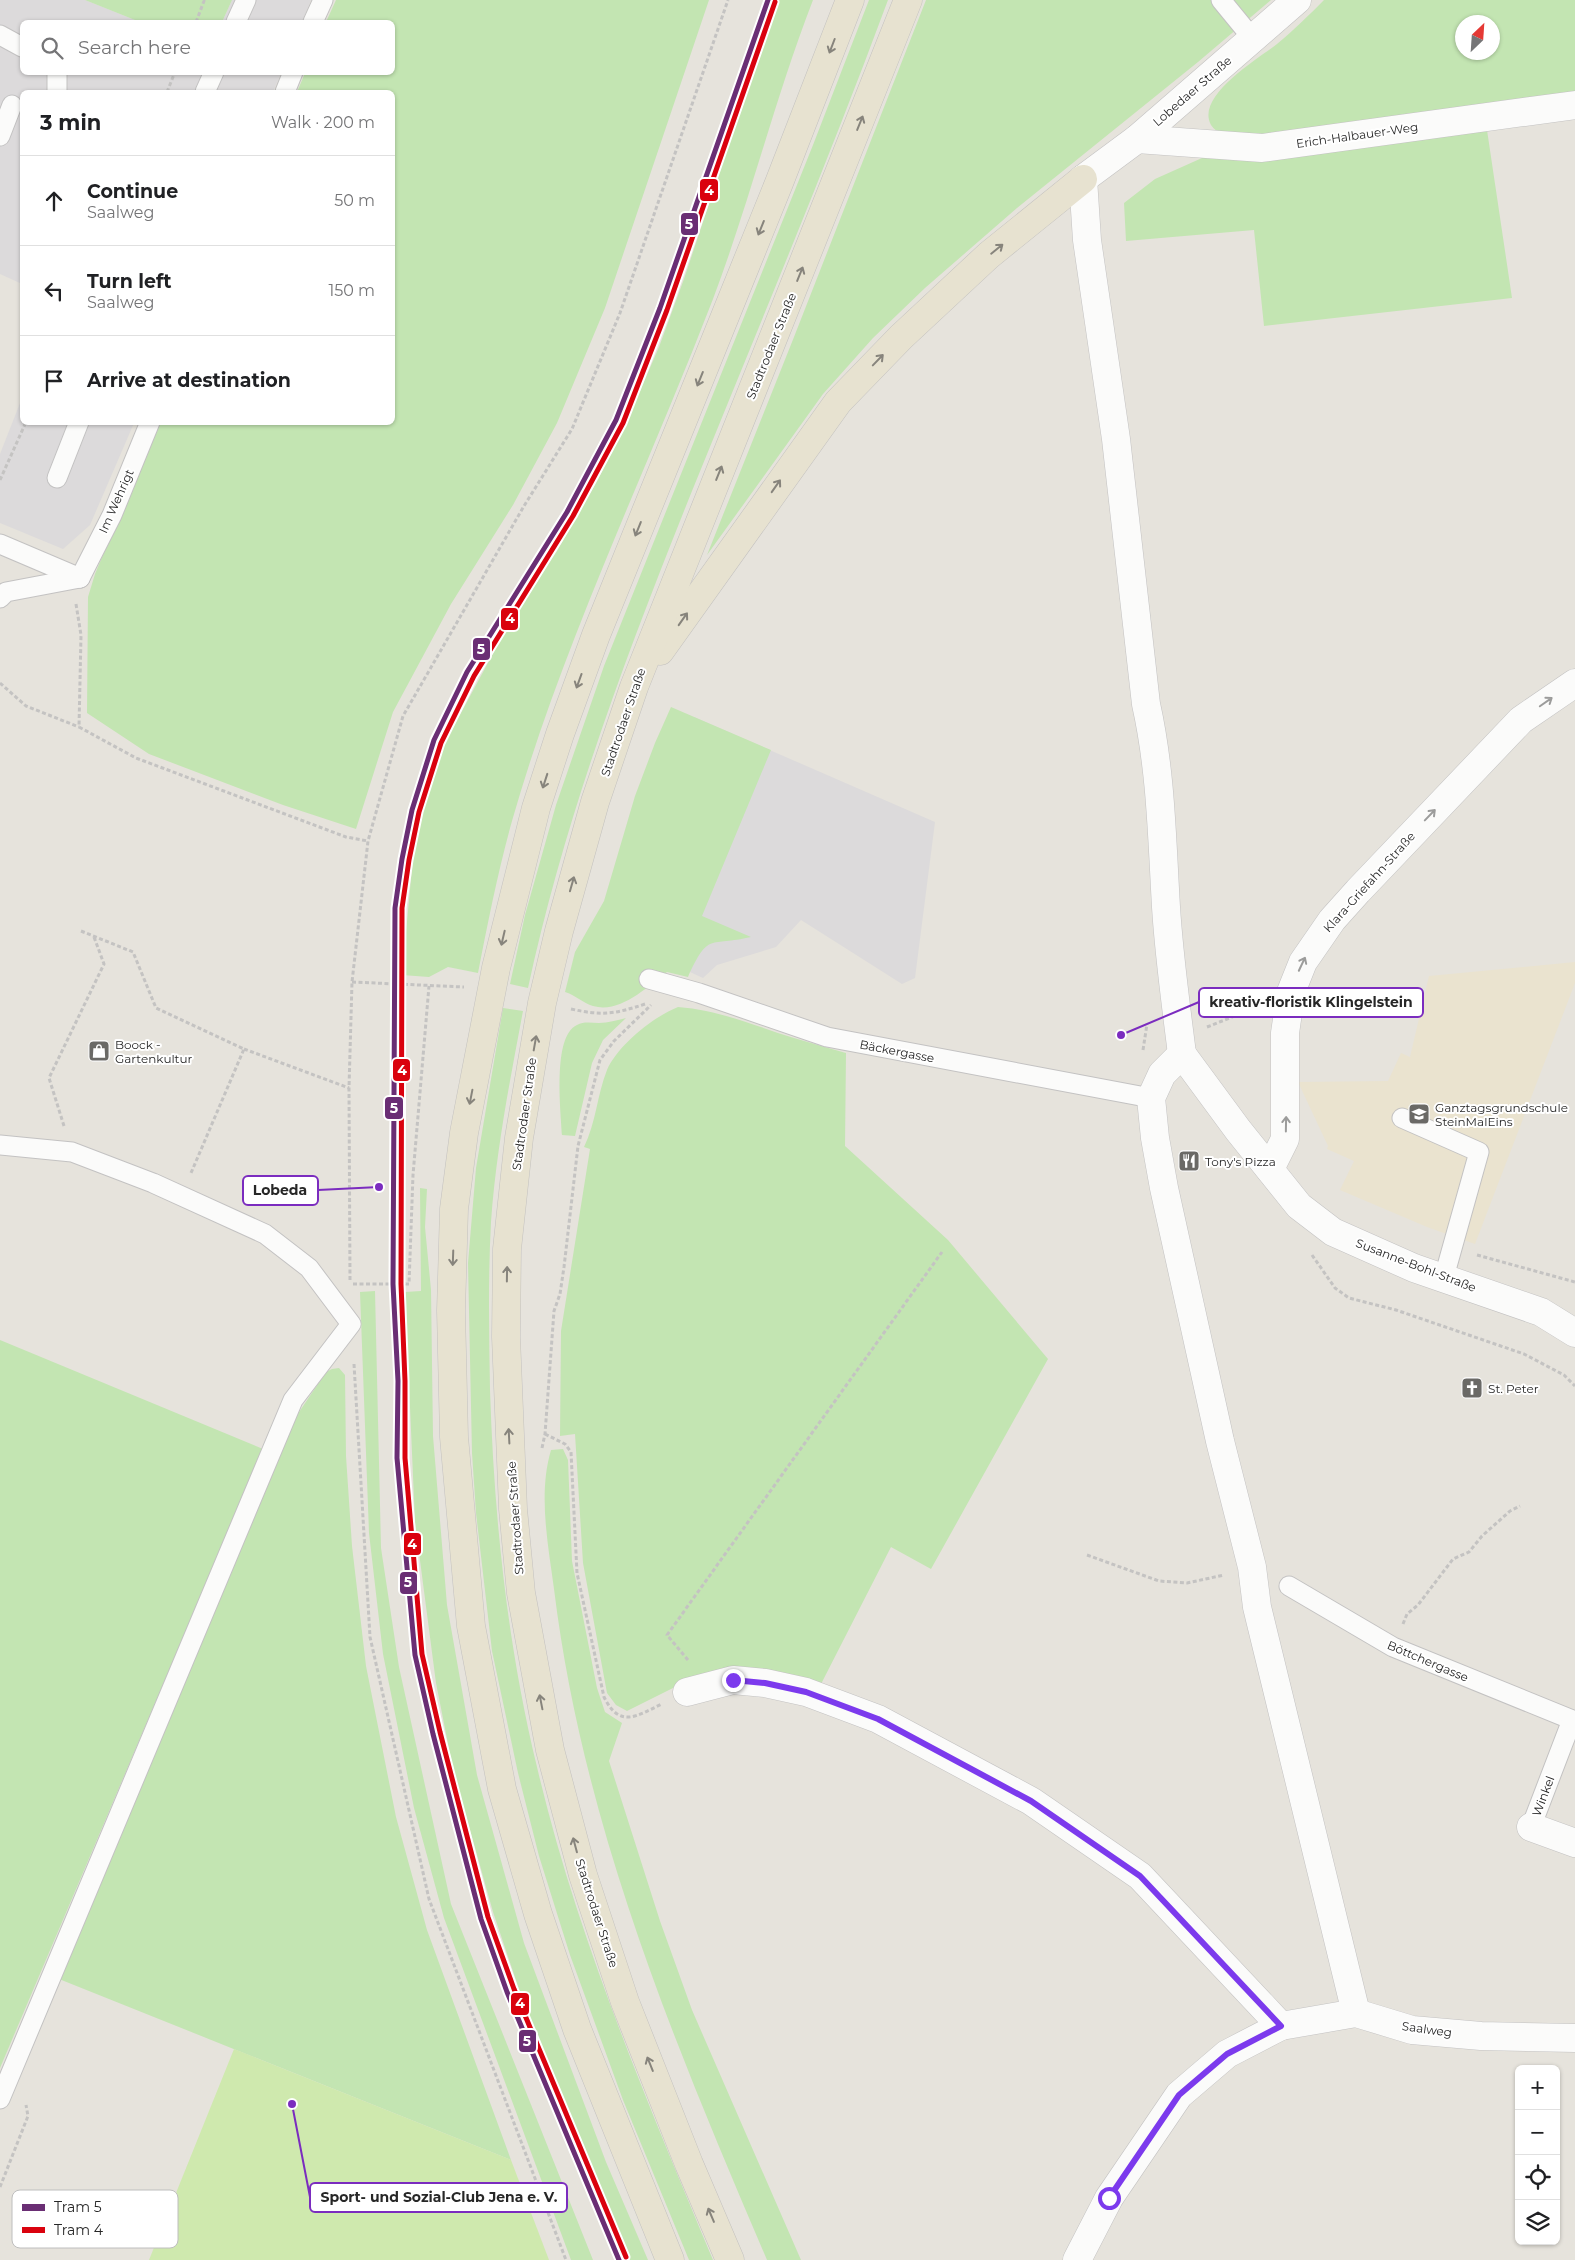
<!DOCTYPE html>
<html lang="en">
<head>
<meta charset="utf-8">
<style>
  :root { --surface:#fff; --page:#f6f6f6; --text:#202124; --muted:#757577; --line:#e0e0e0 }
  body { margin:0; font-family:Montserrat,sans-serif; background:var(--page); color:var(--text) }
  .controls { position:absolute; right:15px; bottom:15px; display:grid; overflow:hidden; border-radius:8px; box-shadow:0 1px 4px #0004 }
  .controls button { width:45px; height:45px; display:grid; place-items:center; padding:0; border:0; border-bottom:1px solid var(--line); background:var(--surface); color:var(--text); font:25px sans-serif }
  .compass { position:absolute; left:1455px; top:15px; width:45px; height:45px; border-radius:50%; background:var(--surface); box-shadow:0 1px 4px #0004; rotate:25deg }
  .stop { position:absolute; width:15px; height:15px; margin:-11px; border:4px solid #7c3aed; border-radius:50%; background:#fff }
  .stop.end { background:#7c3aed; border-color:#fff; box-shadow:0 1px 5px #0008 }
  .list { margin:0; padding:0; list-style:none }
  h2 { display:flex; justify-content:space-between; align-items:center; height:65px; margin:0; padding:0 20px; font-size:21px }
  h2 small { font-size:16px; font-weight:400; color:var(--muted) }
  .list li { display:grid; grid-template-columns:32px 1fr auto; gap:15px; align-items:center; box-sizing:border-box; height:90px; padding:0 20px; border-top:1px solid var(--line) }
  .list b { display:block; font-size:19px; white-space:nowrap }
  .list p { margin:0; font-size:16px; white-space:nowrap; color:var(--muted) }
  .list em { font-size:16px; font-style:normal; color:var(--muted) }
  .icon { flex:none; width:28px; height:28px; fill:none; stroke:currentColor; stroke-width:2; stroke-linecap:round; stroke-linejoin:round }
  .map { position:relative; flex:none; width:1575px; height:2260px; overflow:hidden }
  .search { position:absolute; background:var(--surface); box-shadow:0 1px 4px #0004; left:20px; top:20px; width:375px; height:55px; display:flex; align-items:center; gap:12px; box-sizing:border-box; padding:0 18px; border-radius:8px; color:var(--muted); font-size:19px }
  .panel { position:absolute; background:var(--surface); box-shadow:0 1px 4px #0004; left:20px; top:90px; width:375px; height:335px; border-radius:8px }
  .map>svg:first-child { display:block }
  .industrial { fill:#dcdadb }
  .education { fill:#eae3cf }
  .green { fill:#c3e5b2; fill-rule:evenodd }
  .pitch { fill:#cfe9ae }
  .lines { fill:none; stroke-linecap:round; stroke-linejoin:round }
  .service-casing { stroke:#c3c2c2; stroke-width:21 }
  .minor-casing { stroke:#c3c2c2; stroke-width:29 }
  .secondary-casing { stroke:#c3c2c2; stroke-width:29 }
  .primary-casing { stroke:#c3c1bf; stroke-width:29 }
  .path { stroke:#c4c3c2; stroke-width:3; stroke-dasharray:4 2.5; stroke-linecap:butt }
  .service { stroke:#fbfbfa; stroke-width:19 }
  .minor { stroke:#fbfbfa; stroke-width:28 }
  .secondary { stroke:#fbfbfa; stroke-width:28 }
  .primary { stroke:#e7e2d0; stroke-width:28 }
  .tram-1-casing { stroke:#fff; stroke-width:9 }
  .tram-2-casing { stroke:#fff; stroke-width:9 }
  .tram-1 { stroke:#6a2e74; stroke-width:5 }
  .tram-2 { stroke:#da020e; stroke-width:5 }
  .oneway { stroke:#87847c }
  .oneway2 { stroke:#9c9c9b }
  .route { stroke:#7c3aed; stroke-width:6 }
  .labels { text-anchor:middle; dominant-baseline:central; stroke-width:4; stroke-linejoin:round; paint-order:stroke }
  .street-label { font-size:12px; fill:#272727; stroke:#fff }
  .poi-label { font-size:12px; fill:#272727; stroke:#fff; text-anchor:start }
  .key { fill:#fff; stroke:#bebebe; stroke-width:1 }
  .key-label { font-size:14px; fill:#272727 }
  .leader { fill:none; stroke:#7b2cbf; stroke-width:2 }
  .callout-dot { fill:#7b2cbf; stroke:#fff; stroke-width:2 }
  .callout { fill:#fff; stroke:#7b2cbf; stroke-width:2 }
  .callout-label { font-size:14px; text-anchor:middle; font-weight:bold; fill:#272727 }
  .line-badge { stroke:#fff; stroke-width:2 }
  .badge-label { font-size:14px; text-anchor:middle; font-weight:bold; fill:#fff }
</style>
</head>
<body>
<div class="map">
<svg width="1575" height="2260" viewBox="0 0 1575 2260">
  <rect width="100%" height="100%" fill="#e6e3dc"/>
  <g class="industrial">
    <path d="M0,0h85l55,22h-118v50l259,1 -8,19h-251v192l-22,-10z"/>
    <path d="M232,0h79l-9,22h-80z"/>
    <path d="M22,398v24l112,1 -44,102 -27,24 -63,-26v-69z"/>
    <path d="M694,717l241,105 -20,156 -13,6 -101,-64 -25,27 -59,18 -14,13 -48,-22z"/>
  </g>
  <path class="education" d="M1575,962v21l-100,261 -48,-17 -87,-37 14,-29 -27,-12 1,-3 -30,-64 90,-1 13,-28 9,4 19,-81z"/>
  <g class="green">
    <path d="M85,0h147l-10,22h-82z"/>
    <path d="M336,0h373l-104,308 -48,115 -44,82 -62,99 -58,108 -37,117 -73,-24 -134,-51 -62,-41 1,-116 7,-23 63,-151 234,-1v-330h-95l8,-19 87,-1v-50h-66z"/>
    <path d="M779,0h34c-38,98 -63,201 -100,299 -67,174 -150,343 -201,522 -14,50 -24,101 -34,152l-30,-6 -19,10 -27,-2 13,-139 26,-86 62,-115 54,-84 38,-66 26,-50 38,-88 25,-68 63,-189z"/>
    <path d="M869,0h19c-61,165 -130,328 -196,491 -65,162 -127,325 -164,497l-18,-4 15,-69 31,-110 48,-139 209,-521z"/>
    <path d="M926,0h345l-73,62 -181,146 -92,80 -52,50 -50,56 -116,161 87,-218z"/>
    <path d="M1324,0h251v99l-334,42c-10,-4 -25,-7 -30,-16 -16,-29 47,-66 66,-81 16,-13 32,-29 47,-44zM1462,22h30v30h-30z"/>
    <path d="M1487,130l25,168 -248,28 -10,-96 -128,11 -2,-38 31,-24 47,-21 59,-1z"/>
    <path d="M671,707l100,43 -69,166 49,21c-42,10 -42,-6 -63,40l-21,-5c-20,15 -47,42 -74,34 -10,-3 -18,-11 -28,-14l10,-40 29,-51 31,-105 20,-53z"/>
    <path d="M678,1007c41,3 77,19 116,31 17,5 34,10 52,15l-1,93 103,94 100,119 -117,210 -40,-22 -71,139 -133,-5 -60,30 -11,-6 -9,-12 -24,-130 -8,-129 -15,2 1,-105 29,-182 -6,-2c12,-24 13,-52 23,-77 11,-25 46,-53 71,-63z"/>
    <path d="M503,1008l20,3c-13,69 -27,140 -32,211 -3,56 -2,112 -1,168 4,126 17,254 47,377 40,170 109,332 176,493h-24l-66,-160 -53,-145 -31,-99 -21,-83 -26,-122 -16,-138 -4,-60 -4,-190 8,-95z"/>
    <path d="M626,1018l-23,22 -11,23 -17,73 -13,-1c-1,-23 -10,-99 15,-110 7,-4 15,-2 22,-2 9,0 18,-3 27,-5z"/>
    <path d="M420,1188l7,1 -2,38 6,63 2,146 14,169 30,170 47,168 82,219 42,98h-20l-40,-94 -62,-156 -33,-98 -40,-143 -17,-86 -21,-161 -10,-230 16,-1z"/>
    <path d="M375,1291l6,257 18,119 52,237 142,356h-22l-127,-342 -30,-110 -31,-154 -14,-121 -9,-241z"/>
    <path d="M0,1340l263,109 -263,619z"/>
    <path d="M339,1368l6,7 1,81 6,90 14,120 30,151 31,113 84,230 -457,-183 239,-556 33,-49 6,-3z"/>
    <path d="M563,1449l5,11 4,101 25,127 8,24 17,11 -13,38 51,160 32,89 109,250h-34c-93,-217 -184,-435 -213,-671 -6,-45 -16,-95 -3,-139z"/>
  </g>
  <path class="pitch" d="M234,2049l277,111 38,100h-400z"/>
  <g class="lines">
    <g class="service-casing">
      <g id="service">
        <path d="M1221,0l32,39"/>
        <path d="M236,22l10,-22"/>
        <path d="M313,22l10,-22"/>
        <path d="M0,35l22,12"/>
        <path d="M57,72v20"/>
        <path d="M205,92l9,-20"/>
        <path d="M285,92l8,-20"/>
        <path d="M0,136l12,-31"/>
        <path d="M57,478l22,-56"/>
        <path d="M0,544l80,34"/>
        <path d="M80,578l32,-63 38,-93"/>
        <path d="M0,598l6,-6 74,-14"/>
        <path d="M649,979l50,14 128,44 324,61"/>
        <path d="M1402,1118l77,34 -35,125"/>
        <path d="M0,1145l72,7 81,31 112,51 44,34 42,56 -58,76 -293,699"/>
        <path d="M1289,1586l104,61 182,74"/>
        <path d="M1531,1827l41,-107"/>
      </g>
    </g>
    <g class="minor-casing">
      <g id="minor">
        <path d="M1137,139l125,9 313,-43"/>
        <path d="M1083,179l4,61 29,199 30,265c15,67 16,135 20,203 3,49 10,99 16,147"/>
        <path d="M1182,1054l-20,20 -11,24 4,40 9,50 56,253 32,126 5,40 99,406"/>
        <path d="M1182,1054l56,76 61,76 34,26 81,36 127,44 34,21"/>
        <path d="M1270,1169l15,-30v-106l6,-41 12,-30 29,-42 26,-29 163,-171 54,-37"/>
        <path d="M687,1692l46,-12 32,3 41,9 72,27 153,82 109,75 141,150 75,-13 56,17 69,6 94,2"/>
        <path d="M1531,1827l44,16"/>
        <path d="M1077,2260l32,-62 70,-103 48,-41 54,-28"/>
      </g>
    </g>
    <g class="secondary-casing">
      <path id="secondary" d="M1083,179l54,-40 160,-139"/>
    </g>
    <g class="primary-casing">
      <g id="primary">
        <path d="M660,651l178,-249 63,-65 88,-82 94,-76"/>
        <path d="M670,2260l-93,-231 -39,-115 -36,-125 -31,-163 -17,-189 -3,-126 3,-102 10,-76 32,-165 40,-160 24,-74 36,-99 183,-452 71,-183"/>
        <path d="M730,2260l-41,-96 -64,-162 -42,-127 -33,-125 -29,-157 -8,-84 -7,-172 1,-88 12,-111 23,-135 17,-72 36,-129 39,-115 274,-687"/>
      </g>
    </g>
    <g class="path">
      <path d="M196,22l8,-21 -3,-1"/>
      <path d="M167,92l8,-20"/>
      <path d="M0,480l26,-58"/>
      <path d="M76,604l5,31 -2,92 57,31 210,79 22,4"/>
      <path d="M0,683l26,23 53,21"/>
      <path d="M81,931l52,21 23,56 88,41 -53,124"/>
      <path d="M352,982l112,5"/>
      <path d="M571,1009c31,7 44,5 74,-5"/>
      <path d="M1207,1027l43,-17 10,-14"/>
      <path d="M244,1049l105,39"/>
      <path d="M1143,1050l4,-26"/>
      <path d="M64,1126l-15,-48 55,-114 -10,-27"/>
      <path d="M1312,1255l23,33 14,10 47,12 128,44 40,21 11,11"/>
      <path d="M1477,1255l98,27"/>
      <path d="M350,1280l-1,-192 3,-106 16,-141 35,-125 121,-210 48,-77 48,-116 108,-313"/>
      <path d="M353,1284h56l4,-109 16,-189"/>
      <path d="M354,1364l16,273 59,262 137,361"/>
      <path d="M545,1434l20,10 6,8 6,121 27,124c16,32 32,19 58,7"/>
      <path d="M542,1448l3,-14 9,-123 6,-17 4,-27 14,-121 22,-86 14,-19 37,-36"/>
      <path d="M1087,1555l72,26 28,2 37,-8"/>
      <path d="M1403,1624l4,-10 11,-9 35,-46 16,-7 13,-16 28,-25 10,-5"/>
      <path d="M688,1660l-21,-25 275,-383"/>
      <path d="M0,2187l28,-71 -2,-11"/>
    </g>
    <use href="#service" class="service"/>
    <use href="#minor" class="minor"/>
    <use href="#secondary" class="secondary"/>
    <use href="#primary" class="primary"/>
    <g class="tram-1-casing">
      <path id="tram-1" d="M619,2260l-112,-268 -26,-73 -48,-185 -18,-79 -18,-197 1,-77 -5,-97 2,-376 7,-49 10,-49 22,-70 33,-68 100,-160 49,-92 44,-112 108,-308"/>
    </g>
    <g class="tram-2-casing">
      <path id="tram-2" d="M626,2257l-112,-268 -26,-72 -48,-185 -18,-78 -17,-196v-77l-4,-97 1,-376 7,-48 10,-48 22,-69 33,-67 99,-160 50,-93 44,-113 108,-308"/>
    </g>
    <use href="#tram-1" class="tram-1"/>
    <use href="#tram-2" class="tram-2"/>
  </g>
  <defs><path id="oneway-shaft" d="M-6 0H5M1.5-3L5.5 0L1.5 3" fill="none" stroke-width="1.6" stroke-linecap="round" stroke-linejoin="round" transform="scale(1.25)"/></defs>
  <g class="oneway">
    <use href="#oneway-shaft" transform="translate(832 46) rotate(111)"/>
    <use href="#oneway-shaft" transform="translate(860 123) rotate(-68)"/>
    <use href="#oneway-shaft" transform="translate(761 228) rotate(112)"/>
    <use href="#oneway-shaft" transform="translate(997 249) rotate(-39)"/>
    <use href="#oneway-shaft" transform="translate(800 274) rotate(-68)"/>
    <use href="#oneway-shaft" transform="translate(878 360) rotate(-46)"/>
    <use href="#oneway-shaft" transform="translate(700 379) rotate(112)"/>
    <use href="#oneway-shaft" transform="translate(719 473) rotate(-68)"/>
    <use href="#oneway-shaft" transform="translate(776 486) rotate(-55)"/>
    <use href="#oneway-shaft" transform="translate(638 529) rotate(112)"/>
    <use href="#oneway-shaft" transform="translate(683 619) rotate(-55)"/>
    <use href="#oneway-shaft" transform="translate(579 681) rotate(110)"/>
    <use href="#oneway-shaft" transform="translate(545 781) rotate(108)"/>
    <use href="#oneway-shaft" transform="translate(572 884) rotate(-74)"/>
    <use href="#oneway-shaft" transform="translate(503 938) rotate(103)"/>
    <use href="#oneway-shaft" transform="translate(535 1043) rotate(-80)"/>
    <use href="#oneway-shaft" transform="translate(471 1097) rotate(101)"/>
    <use href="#oneway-shaft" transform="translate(453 1258) rotate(92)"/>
    <use href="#oneway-shaft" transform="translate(507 1274) rotate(-89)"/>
    <use href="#oneway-shaft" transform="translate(509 1436) rotate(-93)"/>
    <use href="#oneway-shaft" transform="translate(541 1702) rotate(-101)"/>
    <use href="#oneway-shaft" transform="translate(575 1845) rotate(-105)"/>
    <use href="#oneway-shaft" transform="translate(650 2064) rotate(-112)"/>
    <use href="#oneway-shaft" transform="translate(711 2215) rotate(-113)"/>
  </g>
  <g class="oneway2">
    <use href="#oneway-shaft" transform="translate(1546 702) rotate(-35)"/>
    <use href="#oneway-shaft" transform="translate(1430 815) rotate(-46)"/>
    <use href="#oneway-shaft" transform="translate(1302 964) rotate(-65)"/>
    <use href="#oneway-shaft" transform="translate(1286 1124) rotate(-89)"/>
  </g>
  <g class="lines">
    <path class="route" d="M733,1680l32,3 41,9 72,27 153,82 109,75 141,150 -54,28 -48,41 -70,103"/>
  </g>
  <defs>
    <g id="shop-square" transform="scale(1.125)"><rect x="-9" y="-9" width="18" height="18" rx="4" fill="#6a6966" stroke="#fff"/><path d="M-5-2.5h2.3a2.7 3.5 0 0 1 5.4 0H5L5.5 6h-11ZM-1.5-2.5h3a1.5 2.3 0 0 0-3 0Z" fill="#fff"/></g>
    <g id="school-square" transform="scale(1.125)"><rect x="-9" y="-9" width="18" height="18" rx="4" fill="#6a6966" stroke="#fff"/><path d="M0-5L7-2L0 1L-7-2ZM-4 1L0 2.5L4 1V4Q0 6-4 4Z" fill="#fff"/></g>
    <g id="restaurant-square" transform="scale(1.125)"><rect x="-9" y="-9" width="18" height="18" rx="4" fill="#6a6966" stroke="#fff"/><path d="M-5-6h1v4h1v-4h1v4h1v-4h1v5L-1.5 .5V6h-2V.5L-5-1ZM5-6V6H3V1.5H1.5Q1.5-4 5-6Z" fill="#fff"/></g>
    <g id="church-square" transform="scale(1.125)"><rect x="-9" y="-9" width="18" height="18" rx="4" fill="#6a6966" stroke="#fff"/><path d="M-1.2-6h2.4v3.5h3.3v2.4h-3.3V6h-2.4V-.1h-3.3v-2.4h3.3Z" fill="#fff"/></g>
  </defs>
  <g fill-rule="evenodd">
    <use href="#shop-square" x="99" y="1051"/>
    <use href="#school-square" x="1419" y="1114"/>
    <use href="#restaurant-square" x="1189" y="1161"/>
    <use href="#church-square" x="1472" y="1388"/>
  </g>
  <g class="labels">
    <g class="street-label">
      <text transform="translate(1192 91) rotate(-41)">Lobedaer Straße</text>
      <text transform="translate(1357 135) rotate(-8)">Erich-Halbauer-Weg</text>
      <text transform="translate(771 346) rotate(-68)">Stadtrodaer Straße</text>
      <text transform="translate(116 501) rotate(-66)">Im Wehrigt</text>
      <text transform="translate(623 722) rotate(-71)">Stadtrodaer Straße</text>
      <text transform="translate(1369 882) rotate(-48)">Klara-Griefahn-Straße</text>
      <text transform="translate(897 1051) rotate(11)">Bäckergasse</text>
      <text transform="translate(524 1114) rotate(-82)">Stadtrodaer Straße</text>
      <text transform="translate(1416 1265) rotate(21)">Susanne-Bohl-Straße</text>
      <text transform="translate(515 1518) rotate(-94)">Stadtrodaer Straße</text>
      <text transform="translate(1428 1661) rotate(23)">Böttchergasse</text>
      <text transform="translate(1543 1796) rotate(-69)">Winkel</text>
      <text transform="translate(597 1913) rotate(72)">Stadtrodaer Straße</text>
      <text transform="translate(1427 2029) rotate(8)">Saalweg</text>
    </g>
    <g class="poi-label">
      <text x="115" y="1044">Boock -<tspan x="115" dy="14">Gartenkultur</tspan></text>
      <text x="1435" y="1107">Ganztagsgrundschule<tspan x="1435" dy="14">SteinMalEins</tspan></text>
      <text x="1205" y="1161">Tony's Pizza</text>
      <text x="1488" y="1388">St. Peter</text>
    </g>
  </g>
  <rect x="12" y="2190" width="166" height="58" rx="8" class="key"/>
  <rect x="22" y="2204" width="23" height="7" fill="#6a2e74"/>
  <rect x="22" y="2227" width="23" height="6" fill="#da020e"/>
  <g class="key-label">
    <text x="54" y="2212">Tram 5</text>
    <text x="54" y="2235">Tram 4</text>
  </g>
  <path class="leader" d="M1121 1035L1199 1002M379 1187L318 1190M292 2104L310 2197"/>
  <g class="callout-dot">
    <circle cx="1121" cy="1035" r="5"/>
    <circle cx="379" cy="1187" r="5"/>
    <circle cx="292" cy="2104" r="5"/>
  </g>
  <g class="callout">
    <rect x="1199" y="988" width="224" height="29" rx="5"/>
    <rect x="243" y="1176" width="75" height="29" rx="5"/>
    <rect x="310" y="2183" width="257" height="29" rx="5"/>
  </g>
  <g class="callout-label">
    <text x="1311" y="1007">kreativ-floristik Klingelstein</text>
    <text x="280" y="1195">Lobeda</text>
    <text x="439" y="2202">Sport- und Sozial-Club Jena e. V.</text>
  </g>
  <g class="line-badge">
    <rect x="699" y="178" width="20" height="24" rx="5" fill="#da020e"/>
    <rect x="680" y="212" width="19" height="24" rx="5" fill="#6a2e74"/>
    <rect x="500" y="607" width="19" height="24" rx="5" fill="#da020e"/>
    <rect x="472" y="637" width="19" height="24" rx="5" fill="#6a2e74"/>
    <rect x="392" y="1058" width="19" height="24" rx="5" fill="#da020e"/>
    <rect x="384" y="1096" width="20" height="24" rx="5" fill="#6a2e74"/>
    <rect x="403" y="1532" width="19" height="24" rx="5" fill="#da020e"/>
    <rect x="399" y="1571" width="19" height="24" rx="5" fill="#6a2e74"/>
    <rect x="510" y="1992" width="20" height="24" rx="5" fill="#da020e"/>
    <rect x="518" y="2029" width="19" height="24" rx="5" fill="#6a2e74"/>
  </g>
  <g class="badge-label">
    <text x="709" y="195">4</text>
    <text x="689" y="229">5</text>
    <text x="510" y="623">4</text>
    <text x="481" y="654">5</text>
    <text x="402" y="1075">4</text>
    <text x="394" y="1113">5</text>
    <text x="412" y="1549">4</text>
    <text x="408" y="1587">5</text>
    <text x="520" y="2008">4</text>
    <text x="527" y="2046">5</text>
  </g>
</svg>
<div class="controls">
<button>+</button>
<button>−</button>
<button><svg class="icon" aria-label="locate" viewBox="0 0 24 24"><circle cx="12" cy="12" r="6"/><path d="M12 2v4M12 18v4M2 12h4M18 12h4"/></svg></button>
<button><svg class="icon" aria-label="layers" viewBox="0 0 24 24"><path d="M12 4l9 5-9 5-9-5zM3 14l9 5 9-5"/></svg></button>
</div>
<svg class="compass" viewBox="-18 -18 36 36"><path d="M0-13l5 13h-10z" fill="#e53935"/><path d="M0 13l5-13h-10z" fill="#757577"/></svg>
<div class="stop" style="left:1109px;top:2198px"></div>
<div class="stop end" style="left:733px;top:1680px"></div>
<div class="search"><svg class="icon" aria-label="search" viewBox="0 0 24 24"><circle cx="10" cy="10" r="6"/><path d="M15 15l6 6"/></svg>Search here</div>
<section class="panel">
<h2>3 min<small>Walk · 200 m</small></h2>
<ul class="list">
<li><svg class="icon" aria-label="ahead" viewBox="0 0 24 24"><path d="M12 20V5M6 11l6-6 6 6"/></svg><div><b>Continue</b><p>Saalweg</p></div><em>50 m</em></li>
<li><svg class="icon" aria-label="left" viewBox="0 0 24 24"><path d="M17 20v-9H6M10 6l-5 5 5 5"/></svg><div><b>Turn left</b><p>Saalweg</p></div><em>150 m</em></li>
<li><svg class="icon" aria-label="arrive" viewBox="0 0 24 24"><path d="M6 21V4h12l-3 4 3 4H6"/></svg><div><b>Arrive at destination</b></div></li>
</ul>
</section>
</div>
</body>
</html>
